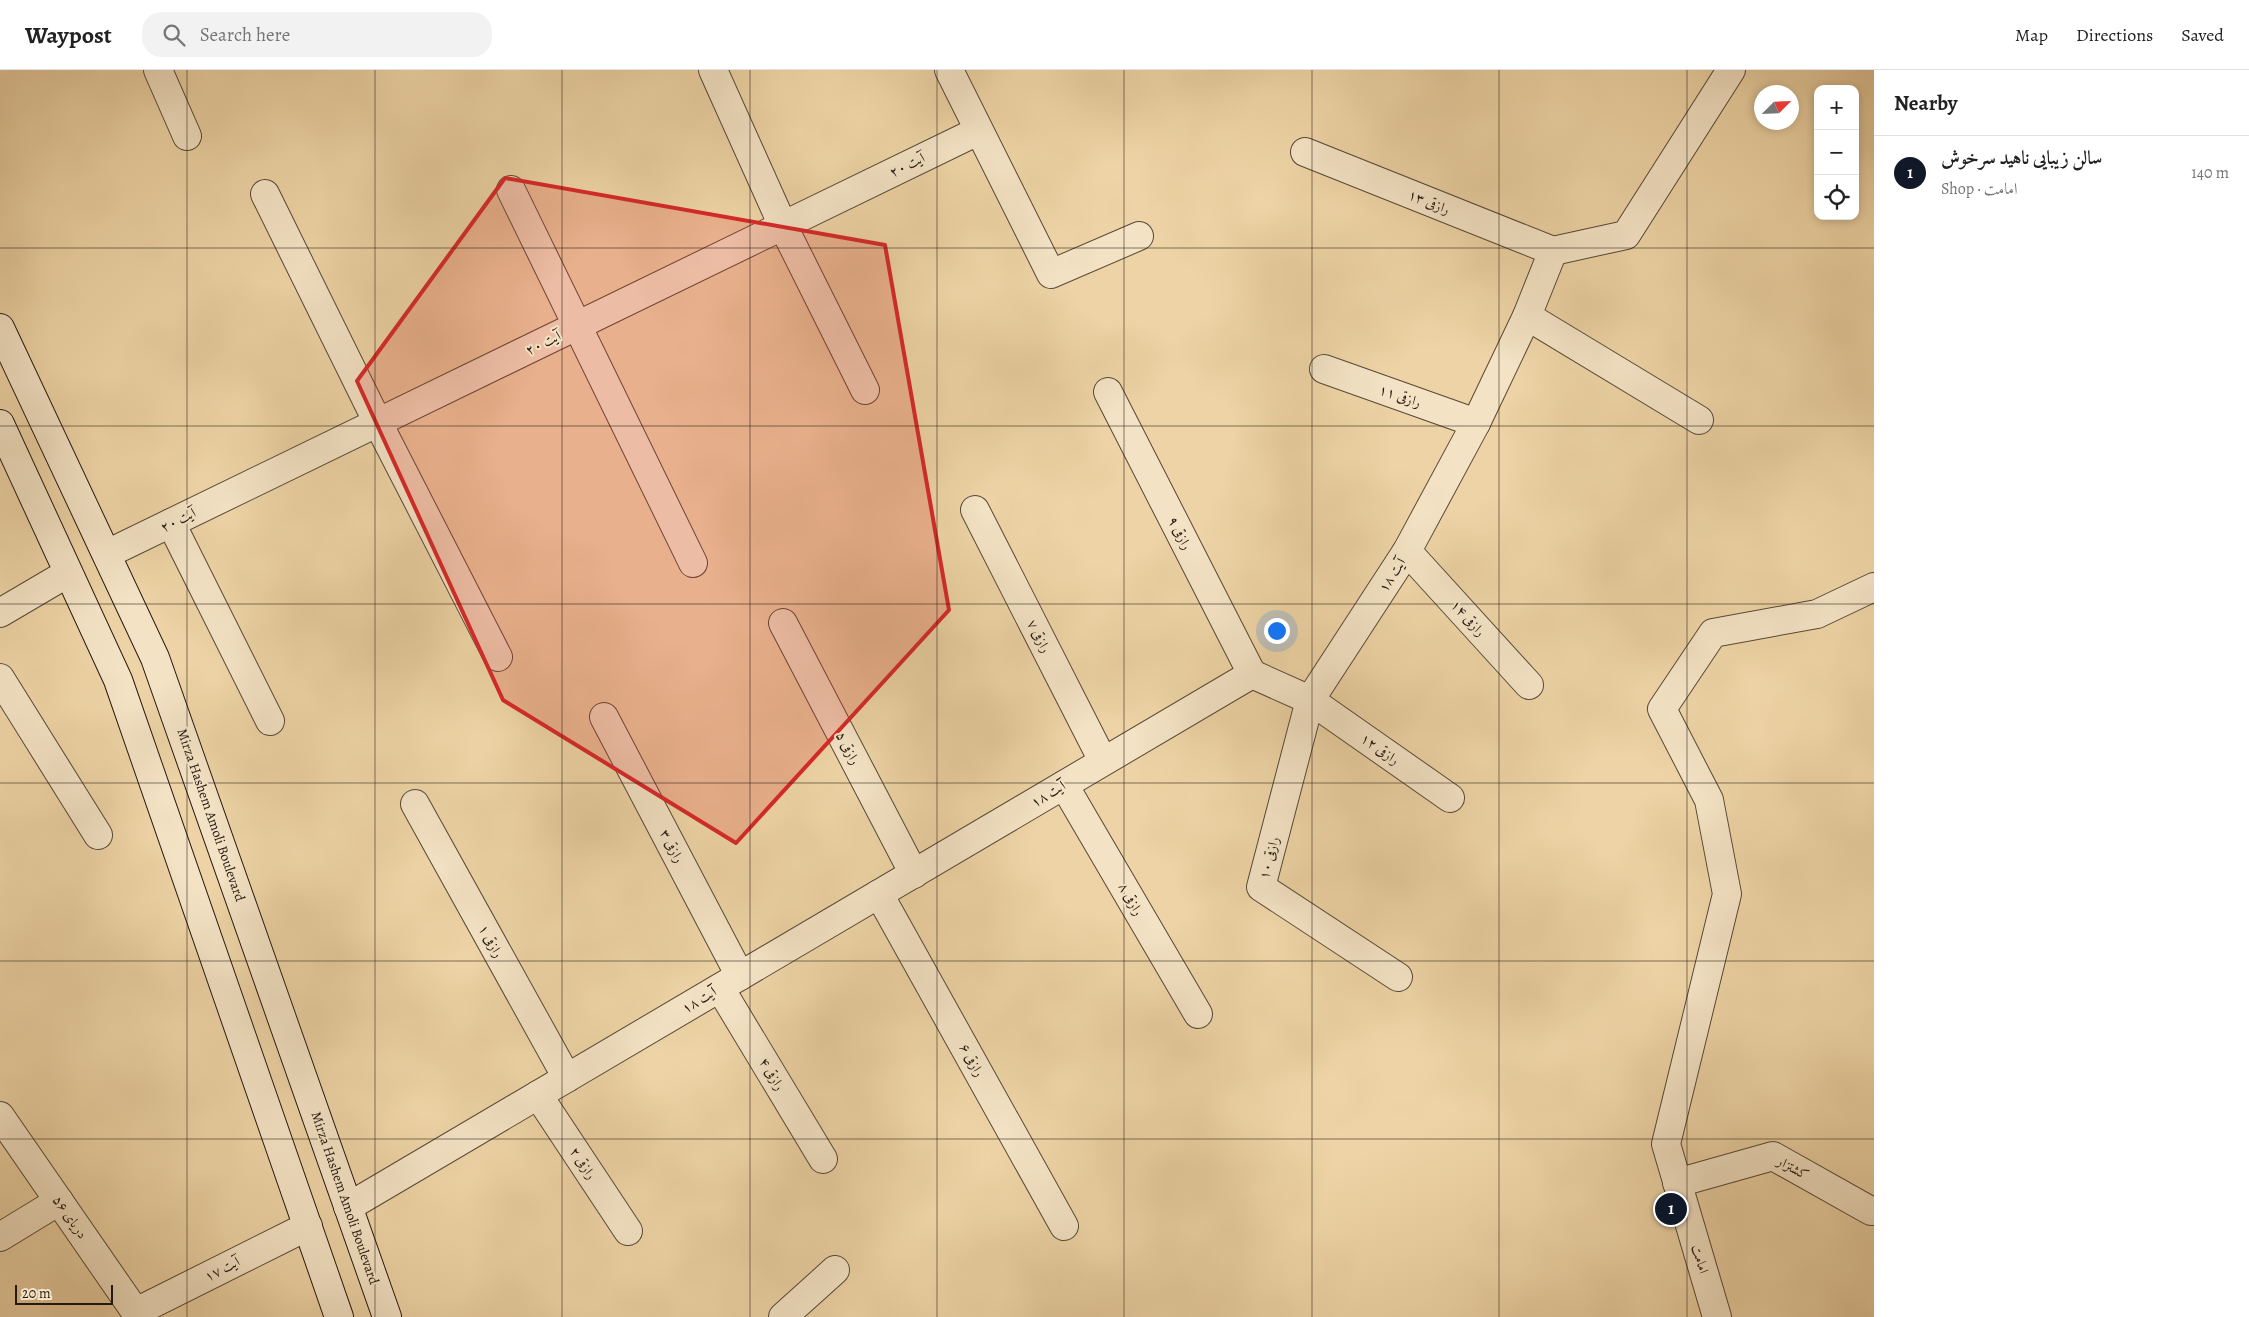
<!DOCTYPE html>
<html lang="en">
<head>
<meta charset="utf-8">
<style>
  :root { --surface:#fff; --page:#f2f2f2; --text:#222; --muted:#767676; --line:#e0e0e0; --accent:#111827 }
  body { margin:0; font-family:Alegreya,Amiri,serif; background:var(--page); color:var(--text) }
  .controls { position:absolute; right:15px; top:15px; display:grid; overflow:hidden; border-radius:10px; box-shadow:0 2px 8px #0003 }
  .controls button { width:45px; height:45px; display:grid; place-items:center; padding:0; border:0; border-bottom:1px solid var(--line); background:var(--surface); color:var(--text); font:25px sans-serif }
  .compass { position:absolute; left:1754px; top:15px; width:45px; height:45px; border-radius:50%; background:var(--surface); box-shadow:0 2px 8px #0003; rotate:66deg }
  .scale { position:absolute; left:15px; bottom:12px; width:98px; box-sizing:border-box; padding-left:5px; border:2px solid #251912; border-top:0; font-size:14px; line-height:18px; white-space:nowrap; color:#251912; -webkit-text-stroke:4px #f3e2c4; paint-order:stroke }
  .you { position:absolute; left:1276px; top:560px; width:18px; height:18px; margin:-12px; border:4px solid #fff; border-radius:50%; background:#1a73e8; box-shadow:0 0 0 8px #1a73e833 }
  .badge { display:grid; place-items:center; width:32px; height:32px; border-radius:50%; background:var(--accent); color:#fff; font-size:16px; font-weight:700 }
  .pin { position:absolute; translate:-50% -50%; border:2px solid #fff; box-shadow:0 1px 5px #0006 }
  .list { margin:0; padding:0; list-style:none }
  h2 { display:flex; justify-content:space-between; align-items:center; height:65px; margin:0; padding:0 20px; font-size:21px }
  h2 small { font-size:16px; font-weight:400; color:var(--muted) }
  .list li { display:grid; grid-template-columns:32px 1fr auto; gap:15px; align-items:center; box-sizing:border-box; height:75px; padding:0 20px; border-top:1px solid var(--line) }
  .list b { display:block; font-size:19px; white-space:nowrap }
  .list p { margin:0; font-size:16px; white-space:nowrap; color:var(--muted) }
  .list em { font-size:16px; font-style:normal; color:var(--muted) }
  .icon { flex:none; width:28px; height:28px; fill:none; stroke:currentColor; stroke-width:2; stroke-linecap:round; stroke-linejoin:round }
  .map { position:relative; flex:none; width:1874px; height:1247px; overflow:hidden }
  header { display:flex; align-items:center; gap:30px; box-sizing:border-box; height:70px; padding:0 25px; background:var(--surface); border-bottom:1px solid var(--line) }
  header strong { font-size:24px }
  nav { display:flex; gap:28px; margin-inline-start:auto; font-size:18px }
  .search { width:350px; height:45px; background:var(--page); display:flex; align-items:center; gap:12px; box-sizing:border-box; padding:0 18px; border-radius:20px; color:var(--muted); font-size:19px }
  main { display:flex }
  aside { flex:1; background:var(--surface) }
  .map>svg:first-child { display:block }
  .lines { fill:none; stroke-linecap:round; stroke-linejoin:round }
  .street-casing { stroke:#574837; stroke-width:30 }
  .secondary-casing { stroke:#251912; stroke-width:30 }
  .street { stroke:#f3e2c4; stroke-width:28 }
  .secondary { stroke:#f3e2c4; stroke-width:28 }
  .marked { fill:#d62828; fill-opacity:0.2; stroke:#d62828; stroke-width:4; stroke-linejoin:round }
  .grid { fill:none; stroke:#251912; stroke-width:1; stroke-opacity:0.55 }
  .labels { text-anchor:middle; dominant-baseline:central; stroke-width:4; stroke-linejoin:round; paint-order:stroke }
  .street-label { font-size:14px; fill:#251912; stroke:#f3e2c4 }
</style>
</head>
<body>
<header>
<strong>Waypost</strong>
<div class="search"><svg class="icon" aria-label="search" viewBox="0 0 24 24"><circle cx="10" cy="10" r="6"/><path d="M15 15l6 6"/></svg>Search here</div>
<nav><a>Map</a><a>Directions</a><a>Saved</a></nav>
</header>
<main>
<div class="map">
<svg width="1874" height="1247" viewBox="0 0 1874 1247">
  <rect width="100%" height="100%" fill="#edd3a5"/>
  <filter id="stains"><feTurbulence type="fractalNoise" baseFrequency=".004" numOctaves="4"/><feColorMatrix values="0 0 0 0 .2 0 0 0 0 .09 0 0 0 0 .02 0 0 0 .5 -.17"/></filter>
  <radialGradient id="worn" r=".72"><stop offset=".6" stop-color="#630" stop-opacity="0"/><stop offset="1" stop-color="#630" stop-opacity=".3"/></radialGradient>
  <g class="lines">
    <g class="street-casing">
      <g id="street">
        <path d="M158,0l29,66"/>
        <path d="M713,0l70,156 82,164"/>
        <path d="M949,0l102,204 88,-38"/>
        <path d="M1305,82l248,99"/>
        <path d="M511,120l182,373"/>
        <path d="M265,124l113,229 120,234"/>
        <path d="M1553,181l73,-16 105,-165"/>
        <path d="M1527,246l172,104"/>
        <path d="M1324,299l152,54"/>
        <path d="M1108,322l144,282"/>
        <path d="M975,440l128,251"/>
        <path d="M171,453l99,198"/>
        <path d="M1407,481l122,134"/>
        <path d="M107,484l871,-423"/>
        <path d="M0,543l68,-40"/>
        <path d="M783,553l131,251"/>
        <path d="M1252,604l58,26 140,98"/>
        <path d="M0,608l98,157"/>
        <path d="M604,647l136,259"/>
        <path d="M1064,715l134,229"/>
        <path d="M415,734l152,274"/>
        <path d="M879,824l185,332"/>
        <path d="M1398,907l-137,-90 49,-187 97,-149 69,-128 51,-107 26,-65"/>
        <path d="M720,918l103,171"/>
        <path d="M538,1025l90,136"/>
        <path d="M0,1046l139,201"/>
        <path d="M1677,1113l96,-27 98,55h3"/>
        <path d="M348,1137l904,-533"/>
        <path d="M0,1167l59,-36"/>
        <path d="M136,1242l172,-86"/>
        <path d="M783,1247l52,-47"/>
        <path d="M1717,1247l-51,-173 61,-250 -18,-94 -47,-91 51,-76 104,-19 57,-27"/>
      </g>
    </g>
    <g class="secondary-casing">
      <g id="secondary">
        <path d="M0,258l155,330 232,659"/>
        <path d="M0,354l118,256 221,637"/>
      </g>
    </g>
    <use href="#street" class="street"/>
    <use href="#secondary" class="secondary"/>
  </g>
  <path class="marked" d="M505,108l380,67 64,365 -213,233 -233,-143 -146,-319z"/>
  <path class="grid" d="M187,0v1247M375,0v1247M562,0v1247M750,0v1247M937,0v1247M1124,0v1247M1312,0v1247M1499,0v1247M1687,0v1247M0,178h1874M0,356h1874M0,534h1874M0,713h1874M0,891h1874M0,1069h1874"/>
  <g class="labels">
    <g class="street-label">
      <text transform="translate(907 95) rotate(-26)">آیت ۲۰</text>
      <text transform="translate(1429 132) rotate(22)">رازقی ۱۳</text>
      <text transform="translate(543 273) rotate(-26)">آیت ۲۰</text>
      <text transform="translate(1400 326) rotate(19)">رازقی ۱۱</text>
      <text transform="translate(178 450) rotate(-26)">آیت ۲۰</text>
      <text transform="translate(1180 463) rotate(63)">رازقی ۹</text>
      <text transform="translate(1392 505) rotate(-57)">آیت ۱۸</text>
      <text transform="translate(1468 548) rotate(48)">رازقی ۱۴</text>
      <text transform="translate(1039 566) rotate(63)">رازقی ۷</text>
      <text transform="translate(848 678) rotate(62)">رازقی ۵</text>
      <text transform="translate(1380 679) rotate(35)">رازقی ۱۲</text>
      <text transform="translate(1048 724) rotate(-31)">آیت ۱۸</text>
      <text transform="translate(211 745) rotate(71)">Mirza Hashem Amoli Boulevard</text>
      <text transform="translate(672 776) rotate(62)">رازقی ۳</text>
      <text transform="translate(1269 788) rotate(-75)">رازقی ۱۰</text>
      <text transform="translate(1131 829) rotate(60)">رازقی ۸</text>
      <text transform="translate(491 871) rotate(61)">رازقی ۱</text>
      <text transform="translate(699 930) rotate(-31)">آیت ۱۸</text>
      <text transform="translate(972 990) rotate(61)">رازقی ۶</text>
      <text transform="translate(772 1004) rotate(59)">رازقی ۴</text>
      <text transform="translate(583 1093) rotate(56)">رازقی ۲</text>
      <text transform="translate(1793 1098) rotate(29)">کشتزار</text>
      <text transform="translate(345 1128) rotate(71)">Mirza Hashem Amoli Boulevard</text>
      <text transform="translate(70 1147) rotate(55)">دریای ۵۶</text>
      <text transform="translate(1700 1189) rotate(73)">امامت</text>
      <text transform="translate(222 1199) rotate(-27)">آیت ۱۷</text>
    </g>
  </g>
  <rect width="100%" height="100%" filter="url(#stains)"/>
  <rect width="100%" height="100%" fill="url(#worn)"/>
</svg>
<div class="controls">
<button>+</button>
<button>−</button>
<button><svg class="icon" aria-label="locate" viewBox="0 0 24 24"><circle cx="12" cy="12" r="6"/><path d="M12 2v4M12 18v4M2 12h4M18 12h4"/></svg></button>
</div>
<svg class="compass" viewBox="-18 -18 36 36"><path d="M0-13l5 13h-10z" fill="#e53935"/><path d="M0 13l5-13h-10z" fill="#767676"/></svg>
<div class="scale">20 m</div>
<div class="you"></div>
<div class="pin badge" style="left:1671px;top:1139px">1</div>
</div>
<aside>
<h2>Nearby<small></small></h2>
<ul class="list">
<li><span class="badge">1</span><div><b>سالن زیبایی ناهید سرخوش</b><p>Shop · امامت</p></div><em>140 m</em></li>
</ul>
</aside>
</main>
</body>
</html>
